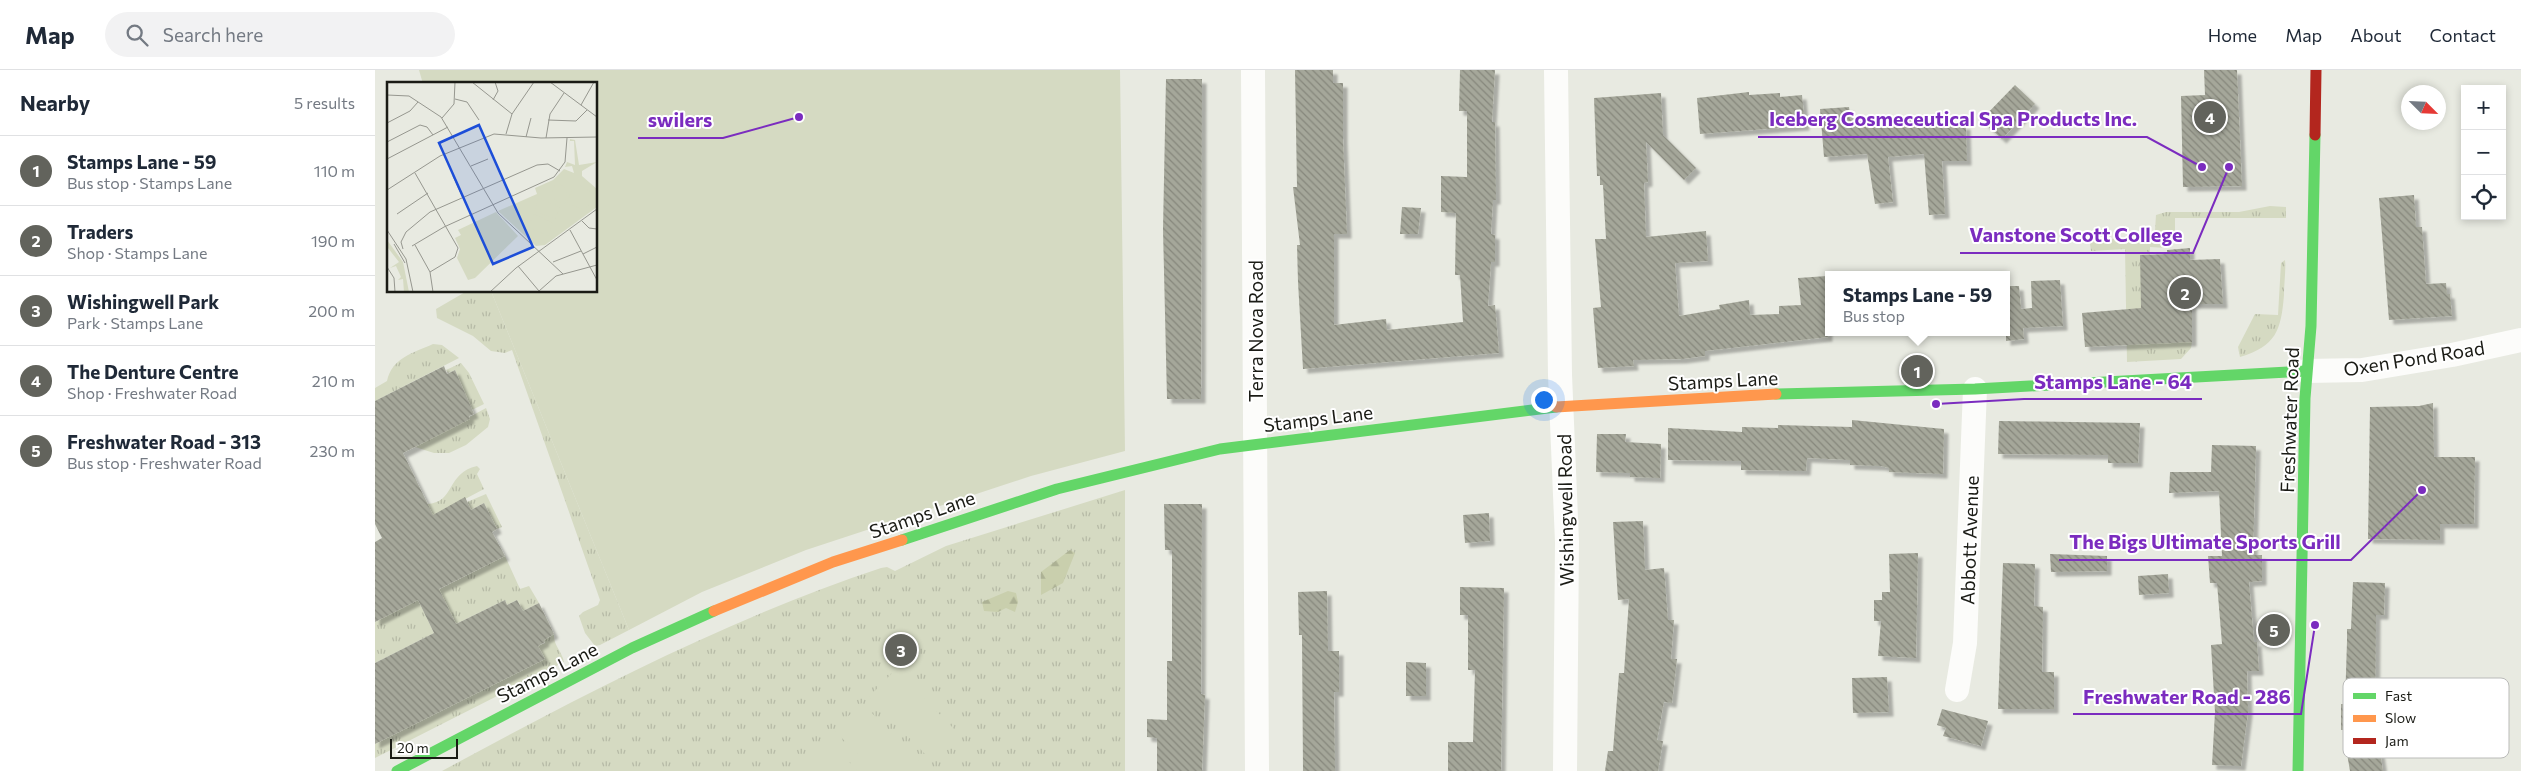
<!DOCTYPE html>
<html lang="en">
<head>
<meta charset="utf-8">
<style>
  :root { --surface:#fff; --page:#f2f2f3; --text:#1f2937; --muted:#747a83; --line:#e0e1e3; --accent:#62635c }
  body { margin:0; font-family:Commissioner,sans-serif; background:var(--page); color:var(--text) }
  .controls { position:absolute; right:15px; top:15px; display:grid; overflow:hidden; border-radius:0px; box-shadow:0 2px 8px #0003 }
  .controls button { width:45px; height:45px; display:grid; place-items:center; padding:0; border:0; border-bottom:1px solid var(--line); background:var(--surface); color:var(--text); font:25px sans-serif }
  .compass { position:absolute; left:2026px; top:15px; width:45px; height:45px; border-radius:50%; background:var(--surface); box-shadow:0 2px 8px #0003; rotate:114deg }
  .scale { position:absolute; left:15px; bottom:12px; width:68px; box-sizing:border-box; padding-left:5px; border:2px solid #1a1b15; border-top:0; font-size:14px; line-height:18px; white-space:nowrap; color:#1a1b15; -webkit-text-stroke:4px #fff; paint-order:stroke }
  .you { position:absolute; left:1168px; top:329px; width:18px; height:18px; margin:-12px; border:4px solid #fff; border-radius:50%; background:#1a73e8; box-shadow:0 0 0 8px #1a73e833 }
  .badge { display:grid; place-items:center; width:32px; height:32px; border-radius:50%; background:var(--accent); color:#fff; font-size:16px; font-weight:700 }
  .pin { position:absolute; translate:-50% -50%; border:2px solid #fff; box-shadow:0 1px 5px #0006 }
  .popup { position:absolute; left:1450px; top:201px; width:185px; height:65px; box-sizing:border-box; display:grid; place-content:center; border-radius:0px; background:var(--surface); filter:drop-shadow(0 1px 4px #0005); font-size:16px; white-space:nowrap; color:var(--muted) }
  .popup b { font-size:19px; color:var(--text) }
  .popup::after { content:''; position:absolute; left:50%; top:100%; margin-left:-10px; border:10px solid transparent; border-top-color:var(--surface) }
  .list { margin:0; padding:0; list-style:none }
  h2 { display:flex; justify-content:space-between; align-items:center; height:65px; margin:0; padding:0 20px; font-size:21px }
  h2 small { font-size:16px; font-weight:400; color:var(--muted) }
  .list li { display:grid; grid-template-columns:32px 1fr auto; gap:15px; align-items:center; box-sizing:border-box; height:70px; padding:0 20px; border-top:1px solid var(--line) }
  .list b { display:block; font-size:19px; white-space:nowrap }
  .list p { margin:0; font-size:16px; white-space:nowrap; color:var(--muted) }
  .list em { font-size:16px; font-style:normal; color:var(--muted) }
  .icon { flex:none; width:28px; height:28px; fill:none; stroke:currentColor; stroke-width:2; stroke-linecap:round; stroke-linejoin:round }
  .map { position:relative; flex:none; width:2146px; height:701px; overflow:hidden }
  header { display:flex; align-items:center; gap:30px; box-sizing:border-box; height:70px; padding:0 25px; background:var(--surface); border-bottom:1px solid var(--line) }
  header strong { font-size:24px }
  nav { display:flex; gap:28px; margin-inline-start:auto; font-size:18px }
  .search { width:350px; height:45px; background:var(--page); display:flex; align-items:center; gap:12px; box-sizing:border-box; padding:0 18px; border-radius:28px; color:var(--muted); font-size:19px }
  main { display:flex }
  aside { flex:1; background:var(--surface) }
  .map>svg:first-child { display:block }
  .grass { fill:url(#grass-tufts) }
  .forest { fill:url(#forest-firs) }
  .pitch { fill:#d5dac2 }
  .building { fill:url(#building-back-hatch); filter:url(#shadow) }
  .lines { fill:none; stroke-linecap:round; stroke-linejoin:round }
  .street { stroke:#fcfcfa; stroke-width:24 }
  .fast { stroke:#63d668; stroke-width:11 }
  .slow { stroke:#ff974d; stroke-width:11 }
  .jam { stroke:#b3261e; stroke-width:11 }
  .labels { text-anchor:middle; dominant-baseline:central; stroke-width:4; stroke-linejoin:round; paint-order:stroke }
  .street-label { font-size:19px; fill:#1a1b15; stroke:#fff }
  .inset-road { fill:none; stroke:#96978f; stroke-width:1 }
  .view { fill:#1d4ed8; fill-opacity:0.15; stroke:#1d4ed8; stroke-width:2.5 }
  .inset-edge { fill:none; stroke:#1a1b15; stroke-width:2.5 }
  .key { fill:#fff; stroke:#babbb9; stroke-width:1 }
  .key-label { font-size:14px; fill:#1a1b15 }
  .leader { fill:none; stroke:#7b2cbf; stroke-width:2 }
  .callout-dot { fill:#7b2cbf; stroke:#fff; stroke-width:2 }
  .callout-label { font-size:20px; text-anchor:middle; font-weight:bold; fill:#7b2cbf; stroke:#fff; stroke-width:4; stroke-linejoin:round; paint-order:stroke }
</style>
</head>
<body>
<header>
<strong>Map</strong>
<div class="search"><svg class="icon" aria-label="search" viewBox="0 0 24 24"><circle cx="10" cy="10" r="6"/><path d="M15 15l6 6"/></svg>Search here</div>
<nav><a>Home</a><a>Map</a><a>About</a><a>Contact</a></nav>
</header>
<main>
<aside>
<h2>Nearby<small>5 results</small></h2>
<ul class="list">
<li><span class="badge">1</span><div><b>Stamps Lane - 59</b><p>Bus stop · Stamps Lane</p></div><em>110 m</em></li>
<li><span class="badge">2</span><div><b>Traders</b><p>Shop · Stamps Lane</p></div><em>190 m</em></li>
<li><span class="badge">3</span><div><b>Wishingwell Park</b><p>Park · Stamps Lane</p></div><em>200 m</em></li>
<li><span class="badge">4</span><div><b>The Denture Centre</b><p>Shop · Freshwater Road</p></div><em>210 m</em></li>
<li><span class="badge">5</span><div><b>Freshwater Road - 313</b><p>Bus stop · Freshwater Road</p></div><em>230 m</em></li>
</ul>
</aside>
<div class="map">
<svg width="2146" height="701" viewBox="0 0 2146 701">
  <defs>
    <pattern id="grass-tufts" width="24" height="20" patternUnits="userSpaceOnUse" patternTransform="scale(1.25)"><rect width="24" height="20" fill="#d5dac2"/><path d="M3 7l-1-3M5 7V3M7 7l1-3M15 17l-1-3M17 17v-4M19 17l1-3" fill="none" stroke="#b6baa6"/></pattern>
    <pattern id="forest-firs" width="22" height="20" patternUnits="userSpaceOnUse" patternTransform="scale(1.25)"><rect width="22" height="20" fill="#c9cfad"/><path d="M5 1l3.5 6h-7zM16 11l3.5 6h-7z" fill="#acb194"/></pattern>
    <pattern id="building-back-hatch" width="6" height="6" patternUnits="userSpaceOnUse" patternTransform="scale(1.25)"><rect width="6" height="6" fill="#a5a79a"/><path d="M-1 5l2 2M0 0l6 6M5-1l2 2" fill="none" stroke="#86877c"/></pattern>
    <filter id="shadow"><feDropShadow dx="4.5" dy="4.5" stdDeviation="1" flood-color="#0004"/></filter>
  </defs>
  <rect width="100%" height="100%" fill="#e8eae1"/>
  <g class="grass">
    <path d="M1895,136l16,1v11h-111v16l-7,1 -1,13 -17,-1v8l42,87 -1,6 -10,11 -54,3 -2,-113 -34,2 -2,-14 8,2 52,-1 6,-7 1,-16 10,-3h73z"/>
    <path d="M1910,190c1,11 -1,24 -1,35 -3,36 -8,51 -44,62l-2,-10 17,-33 23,1 3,-52z"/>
    <path d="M92,221h24l138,339 -29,15 -5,1 -10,-13 -6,-17 4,-4 15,-7 2,-5 -88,-250 -7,3 -14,-2 -18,-15 -36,-18 -1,-9z"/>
    <path d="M58,274l9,1 17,13 -84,43v-13l12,-7c5,-23 26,-28 46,-37z"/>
    <path d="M86,293l8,10 15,31 -12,6 -17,-40 -7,3 -2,-3z"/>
    <path d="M111,338l4,11 -2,8 -22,18 -17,8h-15l-19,-6z"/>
    <path d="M102,396l3,3 -3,5 7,15 -83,44 26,-29c28,-1 19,-31 50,-38z"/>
    <path d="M750,420v281h-683c142,-77 286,-152 439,-203l6,-1 8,4 51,-25z"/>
    <path d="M111,424l16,33 -5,2 -13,-26 -13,7 -4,-8z"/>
    <path d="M130,486l15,33 9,-3 10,17 -16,8 -6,-11 -10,5 -2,-5 -49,24 -16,-32 -8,1z"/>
    <path d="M43,530l16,33 -59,30v-41z"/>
    <path d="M179,564c-1,11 8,17 10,28l-189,96v-14l170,-85 -7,-13 7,-3 -1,-3z"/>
  </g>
  <g class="forest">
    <path d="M695,480l5,3 -12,30 -22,12v-23z"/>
    <path d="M633,521l8,2 2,9 -3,10 -9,-4 -8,4 -14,-1 -2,-9z"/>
  </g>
  <g class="pitch">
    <path d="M44,0h701l5,381 -94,25 -225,74 -104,42 -73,38 -138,-339h105v-207h-173z"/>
    <path d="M521,599l58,60 -27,27 -58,-59z"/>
    <path d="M487,633l58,59 -9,9h-37l-40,-41z"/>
    <path d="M451,668l32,33h-54l-6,-6z"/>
  </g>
  <g class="building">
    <path d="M920,0h38v13h10v56l4,95h-13v91l52,-6 1,11 76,-8 -3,-47h-5l1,-62 -15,-1v-36l26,1v-66h-8l1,-41h35l-3,52h3l1,78h-3l-2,34 4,1v27h-4l-3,44 7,-1 4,48 -196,16 -5,-87 -1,-37h3l-7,-58h4z"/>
    <path d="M1829,0h33l5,116 -59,1 -2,-91 24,-1z"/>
    <path d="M791,9h36l-1,320h-34l-4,-170z"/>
    <path d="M1640,15l20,19 -33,35 -21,-19z"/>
    <path d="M1374,22v3l31,-2v4l22,-2 3,31 -105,8 -3,-36z"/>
    <path d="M1286,23l2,42 33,33 -12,12 -38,-38 2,40 -4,1 2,54 60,-6 2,30 -33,2 4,53 41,-7 -1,-4 30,-5 1,15 29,-1v-8l22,-1 -3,-27 29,-2 1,61 -123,14v5l-23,3 -49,1 1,6 -36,2 -5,-60 8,-1 -6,-68h11l-3,-54h-3v-9h-3l-3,-78z"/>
    <path d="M1474,37l2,15 61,-5v9l54,-1 1,36h-25l3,53 -16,1 -5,-61 -36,3 5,45 -18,2 -8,-50 -43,3 -4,-48z"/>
    <path d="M2039,125l2,32h6l4,57 20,-1 1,11h3l2,22 -63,4 -10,-122z"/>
    <path d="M1027,137l19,1 -3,26h-18z"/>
    <path d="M1815,178v12l30,-1 3,45h-31v38l-107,5 -3,-34 59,-5 -1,-53 27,-1v-4z"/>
    <path d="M1685,210l3,46 -40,2 1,11 -18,2v-55h13l2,23 11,-1 -1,-27z"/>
    <path d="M69,296l3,8 8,-4 19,44 -5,2 1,3 -67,34 30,62 32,-18 6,13 13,-7 13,26 -5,3 13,24 -66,33 17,35 49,-24 2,5 10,-5 6,11 16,-8 15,31 -10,6 1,2 -7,4 7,13 -170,85v-81l59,-30 -16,-33 -43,22v-80l7,-4 -7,-14v-123z"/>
    <path d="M2058,333l1,54h41l-1,67h-34v16l-72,-1 2,-132 49,-1z"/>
    <path d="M1477,350l92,9 -1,45 -54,-2v-4l-8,-2 -31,-1v-5l-43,-2 -1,13 -65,-1v-9l-73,-1v-32l74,4v-5l36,1v-3l74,2z"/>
    <path d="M1624,351l141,2 -2,40h-30v-8l-110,-1z"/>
    <path d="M1222,364h29l-1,8 36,2 -1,34 -30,-1v-4l-34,-1z"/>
    <path d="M1837,375l44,1 -3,109h9v26l-13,1 5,60h3l2,29h-12l1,41 -7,54 -29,-1 3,-53 -4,-67 11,-1 -5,-61h-7l-2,-27h14l-3,-65 -50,2 1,-21h41z"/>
    <path d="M789,434h38l-1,190 4,1 -3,76h-45v-33l-10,-1v-18l20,1v-59h5v-111h-7z"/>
    <path d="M1114,443l1,28 -25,2 -2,-28z"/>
    <path d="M1268,451l2,49 19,-2 4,52h6l-3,39h6l-5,44 -8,-1 -7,38 6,1 -5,30h-53l3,-20h5l6,-78h5l5,-74 -11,1 -5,-78z"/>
    <path d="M1543,483l-2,105 -38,-2 3,-35h-7v-21h8v-8h8l-1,-38z"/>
    <path d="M1675,484l57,2v15l-56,1z"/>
    <path d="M1628,493l32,1 -1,42 9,1 -1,65h12v37h-56z"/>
    <path d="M1793,504l1,19 -30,2 -1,-19z"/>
    <path d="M1978,512l32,1 -1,32h-8l-1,131 4,-1 4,26h-33l-7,-41h-2v-26h4l2,-63v-12h4z"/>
    <path d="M1085,517l44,1 -3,183h-53v-29h25l2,-72h-7v-55h-8z"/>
    <path d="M952,521l1,60h11v41h-5l1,79h-32l-1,-136h-3l-1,-43z"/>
    <path d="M1031,592l20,1v33h-20z"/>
    <path d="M1512,607l2,35 -36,1 -1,-35z"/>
    <path d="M1567,639l46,12 -7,25 -38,-10 3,-8 -9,-3z"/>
  </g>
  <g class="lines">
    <g class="street">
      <path d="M878,0l4,701"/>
      <path d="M1181,0l4,305 7,167 -2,229"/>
      <path d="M1931,301l56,-1 90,-15 69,-15"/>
      <path d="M1582,620l8,-47 10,-254"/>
    </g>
    <g class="fast">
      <path d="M1401,324l199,-5 331,-18"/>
      <path d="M527,470l155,-51 163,-40 336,-42"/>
      <path d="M22,701l235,-123 82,-37"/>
      <path d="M1923,701l7,-373 6,-72 4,-191"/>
    </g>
    <g class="slow">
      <path d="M1181,337l220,-13"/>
      <path d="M339,541l119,-49 69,-22"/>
    </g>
    <path class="jam" d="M1940,65l1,-65"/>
  </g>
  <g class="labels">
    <g class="street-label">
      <text transform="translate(880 261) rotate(-90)">Terra Nova Road</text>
      <text transform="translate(2039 288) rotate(-9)">Oxen Pond Road</text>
      <text transform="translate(1348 310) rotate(-3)">Stamps Lane</text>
      <text transform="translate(943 348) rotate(-7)">Stamps Lane</text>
      <text transform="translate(1914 350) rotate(-88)">Freshwater Road</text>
      <text transform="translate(1190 440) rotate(-91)">Wishingwell Road</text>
      <text transform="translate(547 444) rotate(-19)">Stamps Lane</text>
      <text transform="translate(1594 470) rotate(-88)">Abbott Avenue</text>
      <text transform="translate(172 602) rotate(-27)">Stamps Lane</text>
    </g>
  </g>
  <g transform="translate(12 12)">
    <rect width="210" height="210" fill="#e8eae1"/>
    <path d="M183,57l5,1 4,25 18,-3 -15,9v5l15,13v18l-52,38 -9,1 -38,-35 39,-17 -2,-6 18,-8 11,-11 10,4 -2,-7 -7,1 2,-5 8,3 -1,-24h-4l-1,11zM0,158l16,22 6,30h-5l-1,-13 -5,1 3,-3 -5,-11 -6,2 9,-6 -11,-14z" fill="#d5dac2"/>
    <path d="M170,98l10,11 -2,13 -15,-7zM193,103l17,11 -13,14 -17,-7 5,-14zM152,116l21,9 -5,12 -21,-8zM109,130l22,24 -43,42 -7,2 -11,-22 3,-9 -5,-11 6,-3 -3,-5zM147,132l19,9 -5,13 -20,-9z" fill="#d5dac2"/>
    <path class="inset-road" d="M85,0l40,32M163,0l47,35M0,13l22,1 32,21 57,96 65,61M68,17l12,3 12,18M106,18l5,-9 -3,-9M194,23l13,-23M55,36l12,-14 1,-22M161,38l28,1 11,-11M0,41l23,-12 8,-9M119,52l6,-20 22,-32M139,55l5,-19M159,56l4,-24 14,-21M0,60l33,-17 7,2 6,8M0,77l61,-32M84,84l17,-7M28,91l43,75 -3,9 -25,15 3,20M66,94l10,22M0,108l53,-34 54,-22 47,4 56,-1M10,132l31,-21M195,139l7,7 8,1M0,148l19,29 7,33M183,148l27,50M19,150l24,-20 107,-47 11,-1 12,7M7,162l11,19M28,163l15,27M25,164l32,-19 110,-50 11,-15 2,-24M16,167l-2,-7 5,-10M196,172l14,-7M166,180l28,-11M131,184l21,25M0,185l7,11 1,14M152,209l17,-15 41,-11M103,210l26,-24 81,-59"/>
    <path class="view" d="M92,43l54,122 -40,17 -54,-121z"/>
    <rect width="210" height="210" class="inset-edge"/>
  </g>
  <rect x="1968" y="608" width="166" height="80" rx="8" class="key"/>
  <rect x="1978" y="623" width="23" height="6" fill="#63d668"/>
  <rect x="1978" y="645" width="23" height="7" fill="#ff974d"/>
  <rect x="1978" y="668" width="23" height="6" fill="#b3261e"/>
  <g class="key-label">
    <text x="2010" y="631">Fast</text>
    <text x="2010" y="653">Slow</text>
    <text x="2010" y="676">Jam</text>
  </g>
  <path class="leader" d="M1827 97L1772 67H1383M424 47L348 68H263M1854 97L1818 183H1585M1561 334L1649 329H1827M2047 420L1976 490H1684M1940 555L1926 644H1698"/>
  <g class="callout-dot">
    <circle cx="1827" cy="97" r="5"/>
    <circle cx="424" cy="47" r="5"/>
    <circle cx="1854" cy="97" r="5"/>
    <circle cx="1561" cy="334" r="5"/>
    <circle cx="2047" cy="420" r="5"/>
    <circle cx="1940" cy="555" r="5"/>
  </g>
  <g class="callout-label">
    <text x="1578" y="56">Iceberg Cosmeceutical Spa Products Inc.</text>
    <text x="305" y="57">swilers</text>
    <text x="1701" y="172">Vanstone Scott College</text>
    <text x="1738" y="319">Stamps Lane - 64</text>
    <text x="1830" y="479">The Bigs Ultimate Sports Grill</text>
    <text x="1812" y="634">Freshwater Road - 286</text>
  </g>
</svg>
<div class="controls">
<button>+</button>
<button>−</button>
<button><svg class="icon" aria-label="locate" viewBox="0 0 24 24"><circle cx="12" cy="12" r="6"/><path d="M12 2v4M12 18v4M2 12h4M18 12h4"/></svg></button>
</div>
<svg class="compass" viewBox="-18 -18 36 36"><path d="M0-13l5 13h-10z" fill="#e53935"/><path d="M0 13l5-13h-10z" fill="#747a83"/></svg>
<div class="scale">20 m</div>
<div class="you"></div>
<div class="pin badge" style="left:1542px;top:301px">1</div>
<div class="popup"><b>Stamps Lane - 59</b>Bus stop</div>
<div class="pin badge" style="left:1810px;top:223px">2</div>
<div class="pin badge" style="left:526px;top:580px">3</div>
<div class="pin badge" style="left:1835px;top:47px">4</div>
<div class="pin badge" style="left:1899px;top:560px">5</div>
</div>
</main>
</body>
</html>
